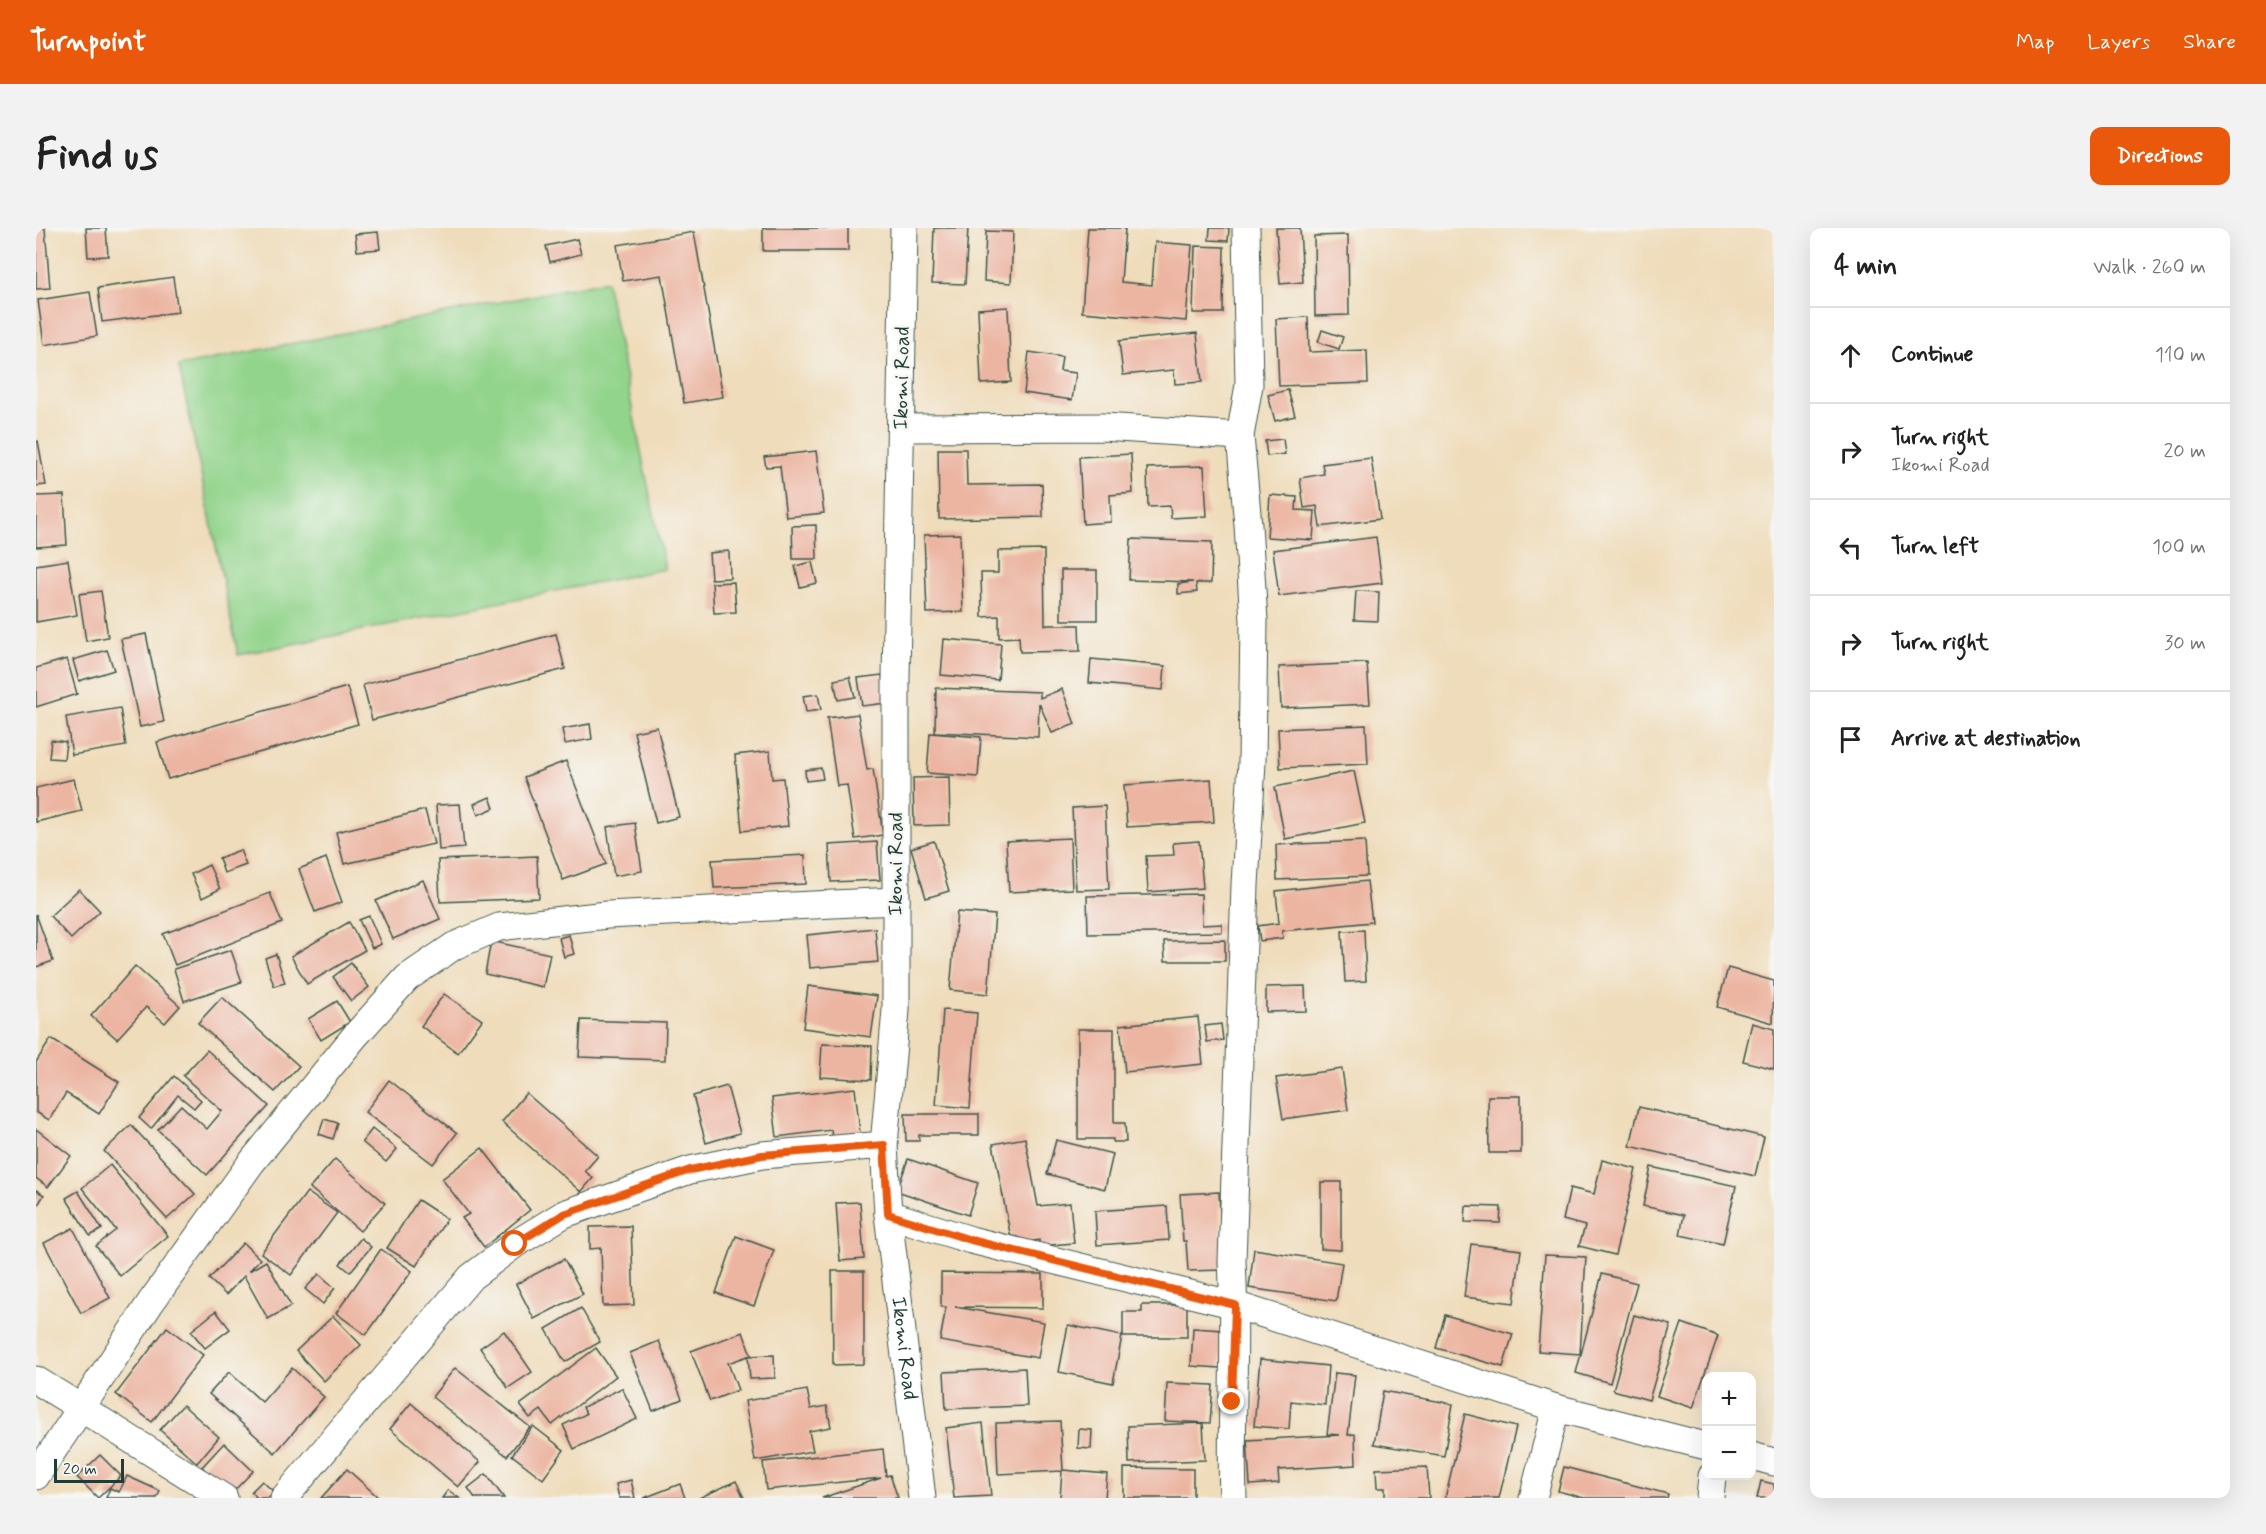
<!DOCTYPE html>
<html lang="en">
<head>
<meta charset="utf-8">
<style>
  :root { --surface:#fff; --page:#f2f2f2; --text:#222; --muted:#767676; --line:#e0e0e0; --accent:#ea580c }
  body { margin:0; font-family:Mynerve,sans-serif; background:var(--page); color:var(--text) }
  .controls { position:absolute; right:18px; bottom:18px; display:grid; overflow:hidden; border-radius:12px; box-shadow:0 6px 24px #0002 }
  .controls button { width:54px; height:54px; display:grid; place-items:center; padding:0; border:0; border-bottom:2px solid var(--line); background:var(--surface); color:var(--text); font:30px sans-serif }
  .scale { position:absolute; left:18px; bottom:15px; width:70px; box-sizing:border-box; padding-left:6px; border:3px solid #1f3d34; border-top:0; font-size:16px; line-height:21px; white-space:nowrap; color:#1f3d34; -webkit-text-stroke:4px #f6f6f2; paint-order:stroke }
  .stop { position:absolute; width:18px; height:18px; margin:-14px; border:4px solid #ea580c; border-radius:50%; background:#fff }
  .stop.end { background:#ea580c; border-color:#fff; box-shadow:0 2px 6px #0008 }
  .list { margin:0; padding:0; list-style:none }
  h2 { display:flex; justify-content:space-between; align-items:center; height:78px; margin:0; padding:0 24px; font-size:26px }
  h2 small { font-size:20px; font-weight:400; color:var(--muted) }
  .list li { display:grid; grid-template-columns:39px 1fr auto; gap:18px; align-items:center; box-sizing:border-box; height:96px; padding:0 24px; border-top:2px solid var(--line) }
  .list b { display:block; font-size:22px; white-space:nowrap }
  .list p { margin:0; font-size:20px; white-space:nowrap; color:var(--muted) }
  .list em { font-size:20px; font-style:normal; color:var(--muted) }
  .icon { flex:none; width:33px; height:33px; fill:none; stroke:currentColor; stroke-width:2; stroke-linecap:round; stroke-linejoin:round }
  .map { position:relative; flex:none; width:1738px; height:1270px; overflow:hidden; border-radius:12px }
  header { display:flex; align-items:center; gap:36px; box-sizing:border-box; height:84px; padding:0 30px; background:var(--accent); color:#fff }
  header strong { font-size:28px }
  nav { display:flex; gap:33px; margin-inline-start:auto; font-size:21px }
  .intro { display:flex; align-items:center; justify-content:space-between; box-sizing:border-box; height:144px; padding:0 36px }
  h1 { margin:0; font-size:42px }
  .button { padding:15px 27px; border-radius:12px; background:var(--accent); color:#fff; font-size:21px; font-weight:700 }
  main { display:flex; gap:36px; padding:0 36px }
  aside { flex:1; background:var(--surface); border-radius:12px; box-shadow:0 6px 24px #0002 }
  .map>svg:first-child { display:block }
  .green { fill:#93d48c; stroke:#598860; stroke-width:1.5 }
  .building { fill:#ecb5a2 }
  .lines { fill:none; stroke-linecap:round; stroke-linejoin:round }
  .minor-casing { stroke:#3e5548; stroke-width:29 }
  .minor { stroke:#fff; stroke-width:27 }
  .route { stroke:#ea580c; stroke-width:8 }
  .labels { text-anchor:middle; dominant-baseline:central; stroke-width:5; stroke-linejoin:round; paint-order:stroke }
  .street-label { font-size:21px; fill:#1f3d34; stroke:#f6f6f2 }
</style>
</head>
<body>
<header>
<strong>Turnpoint</strong>
<nav><a>Map</a><a>Layers</a><a>Share</a></nav>
</header>
<div class="intro"><h1>Find us</h1><a class="button">Directions</a></div>
<main>
<div class="map">
<svg width="1738" height="1270" viewBox="0 0 1738 1270">
  <rect width="100%" height="100%" fill="#f6f6f2"/>
  <filter id="ink" filterUnits="userSpaceOnUse"><feTurbulence type="fractalNoise" baseFrequency=".0167" numOctaves="2"/><feDisplacementMap in="SourceGraphic" scale="12" xChannelSelector="R" yChannelSelector="G"/><feConvolveMatrix kernelMatrix="1 2 1 2 8 2 1 2 1" color-interpolation-filters="sRGB"/></filter>
  <filter id="wash" filterUnits="userSpaceOnUse"><feTurbulence type="fractalNoise" baseFrequency=".008" numOctaves="4" result="noise"/><feDisplacementMap in="SourceGraphic" scale="24" xChannelSelector="R" yChannelSelector="G"/><feGaussianBlur stdDeviation="1.35" result="paint"/><feColorMatrix in="noise" values="0 0 0 0 0 0 0 0 0 0 0 0 0 0 0 0 0 1.4 0 .05"/><feComposite in="paint" operator="in"/></filter>
  <g filter="url(#wash)">
    <rect width="100%" height="100%" fill="#efdcba"/>
    <path class="green" d="M570,53l59,288 -427,86 -59,-289z"/>
    <g id="blocks">
      <g class="building">
        <path d="M9,0l5,60 -14,1v-60z"/>
        <path d="M50,0h20l2,28 -20,1z"/>
        <rect x="727" y="0" width="85" height="23"/>
        <path d="M898,0h34l-3,56 -33,-1z"/>
        <path d="M1052,0h37l-4,54 31,3 3,-43 37,3 -6,76 -104,-9z"/>
        <path d="M1174,0h19l-1,13 -19,-1z"/>
        <path d="M1240,0h24l3,54 -23,2z"/>
        <path d="M950,3l27,1 -2,51 -27,-2z"/>
        <path d="M342,4l2,17 -23,2 -2,-17z"/>
        <path d="M658,4l29,165 -39,6 -22,-128 -39,6 -6,-36z"/>
        <path d="M1312,7l1,80 -34,1 -1,-80z"/>
        <path d="M541,11l4,15 -31,8 -4,-16z"/>
        <path d="M1159,18l29,1 -1,66h-30z"/>
        <path d="M137,49l5,35 -76,10 -4,-34z"/>
        <path d="M54,64l7,44 -53,9 -6,-45z"/>
        <path d="M972,79l3,75 -30,2 -3,-75z"/>
        <path d="M1272,89l1,35 58,-2 1,33 -89,3 -3,-67z"/>
        <path d="M1286,102l21,7 -4,12 -21,-7z"/>
        <path d="M1161,105l5,49 -27,2 -1,-14 -51,5 -4,-34z"/>
        <path d="M993,124l33,5 -2,14 16,2 -4,27 -48,-7z"/>
        <path d="M1252,162l7,26 -20,5 -7,-26z"/>
        <path d="M1247,211l2,15 -18,2 -2,-15z"/>
        <path d="M2,213l8,44 -10,1v-44z"/>
        <path d="M902,221h28l1,36 75,-1 1,33 -104,2z"/>
        <path d="M780,223l8,62 -38,4 -6,-51 -14,1 -2,-10z"/>
        <path d="M1095,226l2,39 -23,2 1,27 -28,2 -4,-67z"/>
        <path d="M1335,230l9,61 -60,8 -3,-21 -13,2 -4,-30 24,-4 -2,-10z"/>
        <path d="M1168,238l3,50 -36,2 -1,-12 -22,1 -1,-39z"/>
        <path d="M28,267l3,50 -31,2v-51z"/>
        <path d="M1234,267l27,2 -1,13 19,1 -2,29 -46,-3z"/>
        <path d="M780,297l1,34h-24l-1,-33z"/>
        <path d="M924,306l3,78 -36,1 -3,-78z"/>
        <path d="M1340,309l6,46 -103,13 -6,-46z"/>
        <path d="M1095,311l81,3 -1,41h-15l1,9 -19,2v-10l15,-2 -64,-2z"/>
        <path d="M1008,322l1,75h34l1,26 -60,1 -1,-15 -20,1v-22l-17,1 -1,-44h17v-22z"/>
        <path d="M693,323l1,27 -19,1 -2,-26z"/>
        <path d="M32,332l9,55 -41,7v-57z"/>
        <path d="M776,334l5,21 -17,4 -5,-21z"/>
        <rect x="1025" y="342" width="36" height="50"/>
        <path d="M698,354l2,30 -22,1 -2,-30z"/>
        <path d="M65,363l7,46 -22,4 -7,-47z"/>
        <path d="M1320,363l23,1 -1,29 -24,-1z"/>
        <path d="M110,406l18,88 -24,5 -19,-88z"/>
        <path d="M520,406l9,35 -193,51 -9,-35z"/>
        <path d="M908,411l57,5 -3,36 -57,-5z"/>
        <path d="M71,422l7,20 -35,11 -6,-21z"/>
        <path d="M31,431l10,35 -41,13v-39z"/>
        <path d="M1055,431l74,7 -2,24 -74,-7z"/>
        <path d="M1331,435l3,41 -89,4 -2,-41z"/>
        <path d="M846,447l4,28 -24,3 -4,-28z"/>
        <path d="M814,449l5,20 -17,3 -4,-20z"/>
        <path d="M311,459l11,37 -190,55 -11,-37z"/>
        <path d="M900,460l104,4v6l22,-9 13,35 -23,9 -13,-30 -1,34 -103,-5z"/>
        <path d="M782,466l3,16 -15,2 -3,-16z"/>
        <path d="M84,480l6,38 -54,9 -6,-38z"/>
        <path d="M822,486l9,56 6,-1 10,66 -28,4 -8,-54 -10,1 -10,-68z"/>
        <path d="M554,496l2,15 -27,5 -3,-15z"/>
        <path d="M1330,497l2,39 -88,4 -2,-39z"/>
        <path d="M621,499l22,90 -23,6 -22,-91z"/>
        <path d="M894,505l51,4 -3,40 -51,-4z"/>
        <path d="M15,512l15,2 -2,17 -15,-1z"/>
        <path d="M734,523l2,28 11,-1 5,48 -46,5 -7,-76z"/>
        <path d="M530,533l40,103 -43,16 -39,-103z"/>
        <path d="M785,540l2,11 -17,2 -1,-11z"/>
        <path d="M1318,543l11,52 -80,16 -10,-52z"/>
        <path d="M913,549l1,48 -36,1 -1,-48z"/>
        <path d="M38,551l8,32 -46,11v-34z"/>
        <path d="M1175,551l3,43 -87,5 -3,-42z"/>
        <path d="M454,569l4,11 -16,7 -4,-11z"/>
        <path d="M424,576l4,44 -25,2 -3,-45z"/>
        <path d="M1069,578l4,83 -33,1 -4,-82z"/>
        <path d="M389,582l9,34 -90,20 -8,-32z"/>
        <path d="M599,595l7,48 -28,5 -7,-49z"/>
        <path d="M1034,610l2,51 -63,3 -3,-51z"/>
        <path d="M898,613l15,50 -23,7 -15,-50z"/>
        <path d="M1163,613l4,47 -55,4 -2,-36 28,-1 -1,-12z"/>
        <path d="M1329,613l2,35 -90,4 -1,-35z"/>
        <path d="M841,614l3,38 -49,2 -2,-37z"/>
        <path d="M204,622l6,15 -22,8 -5,-15z"/>
        <path d="M769,627l1,29 -92,4 -2,-28z"/>
        <path d="M501,628l2,42 -99,4 -2,-42z"/>
        <path d="M290,630l16,44 -27,10 -16,-43z"/>
        <path d="M173,637l11,24 -18,9 -11,-24z"/>
        <path d="M387,652l17,39 -47,20 -17,-38z"/>
        <path d="M1331,653l5,41 -90,9 1,7 -23,3 -2,-15 21,-3 -3,-32z"/>
        <path d="M43,661l21,22 -29,28 -21,-23z"/>
        <path d="M234,665l12,30 -107,42 -12,-31z"/>
        <path d="M1165,666l1,31 20,-1v8l-134,2 -1,-38z"/>
        <path d="M921,684l38,3 -7,79 -38,-4z"/>
        <path d="M0,686l17,47 -17,6z"/>
        <path d="M333,688l12,28 -9,4 -13,-28z"/>
        <path d="M313,694l16,28 -58,34 -16,-28z"/>
        <path d="M839,700l3,34 -68,6 -3,-33z"/>
        <path d="M1328,702l2,51 -21,1 -3,-51z"/>
        <path d="M533,707l5,19 -10,3 -5,-19z"/>
        <path d="M1189,712v21h-60l-1,-20z"/>
        <path d="M455,713l59,13 -7,33 -58,-13z"/>
        <path d="M195,722l11,32 -58,19 -10,-32z"/>
        <path d="M240,726l9,29 -11,3 -9,-28z"/>
        <path d="M315,735l18,24 -18,14 -18,-24z"/>
        <path d="M99,738l45,40 -15,17 -19,-16 -29,32 -26,-23z"/>
        <path d="M1692,740l46,13 -1,42 -56,-16z"/>
        <path d="M772,758l69,10 -6,41 -68,-9z"/>
        <path d="M1269,758l1,25 -40,1v-25z"/>
        <path d="M408,766l38,26 -24,33 -37,-27z"/>
        <path d="M186,769l77,69 -24,26 -77,-69z"/>
        <path d="M301,773l13,21 -29,18 -13,-21z"/>
        <path d="M907,782l34,3 -7,95 -34,-3z"/>
        <path d="M1162,789l5,47 -78,8 -5,-47z"/>
        <path d="M545,792l85,3 -1,37 -86,-3z"/>
        <path d="M1716,795l22,6v40l-31,-8z"/>
        <path d="M1185,796l2,16 -16,2 -2,-16z"/>
        <path d="M1042,801h36v94h11l1,19h-13v-3h-35z"/>
        <path d="M15,811l68,43 -20,32 -33,-21 -17,27 -13,-8v-50z"/>
        <path d="M786,816l50,2 -1,34 -51,-3z"/>
        <path d="M171,822l62,56 -62,69 -49,-45 23,-25 26,24 15,-18 -39,-35z"/>
        <path d="M1306,841l6,41 -65,9 -7,-41z"/>
        <path d="M138,848l27,24 -7,8 -16,-13 -27,34 -12,-11z"/>
        <path d="M353,852l68,53 -24,31 -68,-52z"/>
        <path d="M691,858l13,47 -34,10 -13,-47z"/>
        <path d="M819,860l6,54 -28,3 -2,-15 -54,7 -5,-39z"/>
        <path d="M490,865l72,63 -13,15 8,7 -12,14 -79,-70z"/>
        <path d="M1452,868h33v57h-32z"/>
        <path d="M1603,879l125,30 -9,39 -125,-30z"/>
        <path d="M869,886h74v21h-60v6h-13z"/>
        <path d="M288,891l14,4 -5,16 -14,-5z"/>
        <path d="M95,897l64,69 -28,25 -63,-68z"/>
        <path d="M0,901l35,27 -23,31 -12,-9z"/>
        <path d="M336,901l25,20 -11,13 -24,-20z"/>
        <path d="M989,910l13,68 32,-3 4,40 -35,3v-6l-27,4 -19,-100z"/>
        <path d="M1020,912l57,14 -8,35 -58,-15z"/>
        <path d="M446,920l48,62 -46,37 -22,-29 7,-4 -27,-35z"/>
        <path d="M299,931l50,44 -25,28 -50,-43z"/>
        <path d="M872,931l70,24 -10,32 -71,-24z"/>
        <path d="M1566,932l34,9 -21,86 -36,-9 6,-20 -22,-6 7,-32 24,6z"/>
        <path d="M74,937l58,71 -48,40 -24,-30 20,-16 -34,-42z"/>
        <path d="M1615,939l85,19 -13,58 -43,-9 4,-20 -41,-9z"/>
        <path d="M1285,954h20v68l-20,-1z"/>
        <path d="M0,962l8,5 -8,13z"/>
        <path d="M42,963l24,38 -12,7 -24,-38z"/>
        <path d="M271,964l30,21 -46,62 -30,-22z"/>
        <path d="M1183,964l4,78 -35,1 -2,-30h-3l-3,-47z"/>
        <path d="M382,972l29,19 -31,47 -29,-18z"/>
        <path d="M824,974l4,57 -24,2 -4,-58z"/>
        <path d="M1131,978l2,34 -72,5 -2,-34z"/>
        <path d="M1430,978l35,1 -1,16 -35,-1z"/>
        <path d="M595,998l3,79 -31,1 -2,-58 -11,1v-22z"/>
        <path d="M37,1000l37,70 -29,15 -37,-70z"/>
        <path d="M700,1008l38,14 -20,56 -38,-13z"/>
        <path d="M325,1010l10,9 -21,25 -10,-8z"/>
        <path d="M207,1015l17,16 -11,12 17,-10 25,45 -23,13 -24,-43 -18,19 -17,-16z"/>
        <path d="M1435,1016l50,6 -7,53 -50,-6z"/>
        <path d="M345,1021l31,22 -46,64 -30,-22z"/>
        <path d="M1218,1021l88,14 -6,38 -87,-13z"/>
        <path d="M1509,1027l41,2 -6,97 -42,-3z"/>
        <path d="M528,1031l19,35 -49,25 -18,-35z"/>
        <path d="M796,1043h32v93l-31,1z"/>
        <path d="M905,1045l102,1v34l-88,-1 89,15 -6,36 -98,-17 6,-34h-5z"/>
        <path d="M283,1046l16,14 -12,16 -18,-15z"/>
        <path d="M1566,1046l35,9 -27,100 -34,-10z"/>
        <path d="M1106,1077h45v32h-64v-25h19z"/>
        <path d="M545,1080l19,34 -35,20 -19,-33z"/>
        <path d="M180,1083l14,18 -25,19 -14,-17z"/>
        <path d="M1409,1087l68,19 -10,33 -67,-19z"/>
        <path d="M1598,1087l37,10 -22,75 -36,-10z"/>
        <path d="M297,1088l28,29 -37,36 -28,-30z"/>
        <path d="M1646,1095l36,13 -25,72 -36,-12z"/>
        <path d="M1032,1097l54,11 -9,47 -54,-11z"/>
        <path d="M131,1099l36,28 -51,67 -36,-28z"/>
        <path d="M1157,1100l30,2 -3,38 -29,-2z"/>
        <path d="M468,1103l28,41 -24,16 -28,-40z"/>
        <path d="M707,1104l8,23 -23,8 10,27 -28,11 -19,-50z"/>
        <path d="M623,1113l23,58 -29,12 -23,-58z"/>
        <path d="M560,1120l20,28 -64,49 -11,-15 -11,8 -10,-13z"/>
        <path d="M738,1127l1,23 -25,1 -2,-23z"/>
        <path d="M1224,1131l68,7 -3,39 -34,-4 -2,28 -35,-3z"/>
        <path d="M256,1140l32,29 -49,56 -66,-59 20,-22 33,30z"/>
        <path d="M419,1140l75,59 -23,29 -75,-59z"/>
        <path d="M989,1140l2,38 -81,3 -2,-37z"/>
        <path d="M1299,1145l20,2 -7,60 7,-1 1,31 -78,5 1,13 -29,2 -3,-45 93,-5 -13,-1z"/>
        <path d="M1131,1155l46,2 -3,38 -45,-2z"/>
        <path d="M586,1160l15,31 -63,30 -11,-24 23,-11 -3,-7z"/>
        <path d="M771,1162l4,19 16,-3 4,21 -22,4 4,20 -58,10 -10,-60z"/>
        <path d="M1347,1163l70,13 -9,52 -70,-12z"/>
        <path d="M375,1175l69,59 -22,25 -68,-58z"/>
        <path d="M147,1177l36,32 -22,26 -37,-33z"/>
        <path d="M1429,1186l51,13 -17,71h-54z"/>
        <path d="M1024,1193l3,49 44,4 -2,24h-45l2,-27 -64,3 -2,-51z"/>
        <path d="M947,1195l8,73 -37,2 -8,-70z"/>
        <path d="M1167,1195l2,37 -76,3 -1,-37z"/>
        <path d="M497,1198l31,24 -21,29 -31,-24z"/>
        <path d="M1043,1201l13,1 -1,19 -13,-1z"/>
        <path d="M188,1215l29,28 -22,23 -29,-27z"/>
        <path d="M847,1221l3,27 4,-1 8,23h-76l59,-20 -115,12 -3,-28z"/>
        <path d="M64,1227l21,21 -23,22 -21,-21z"/>
        <path d="M1391,1239l2,31h-44v-10h-8l-1,-19z"/>
        <path d="M1528,1239l104,27 -1,4h-83l-26,-7z"/>
        <path d="M1088,1240l69,1v29h-69z"/>
        <path d="M311,1241l32,29h-58z"/>
        <path d="M450,1246l18,24h-29l-7,-10z"/>
        <path d="M91,1248l33,15 -3,7h-51l4,-10 9,4z"/>
        <path d="M595,1252l4,18h-16l-3,-14z"/>
        <path d="M226,1253l12,11 -6,6h-11l-6,-6z"/>
        <path d="M700,1253l8,17h-45z"/>
        <path d="M1725,1253l13,3v14h-17z"/>
        <path d="M644,1256l5,14h-41z"/>
        <path d="M412,1262l11,8h-17z"/>
      </g>
    </g>
  </g>
  <g filter="url(#ink)">
    <use href="#blocks" fill-opacity="0" stroke="#3e5548" stroke-width="1.5"/>
    <g class="lines">
      <g class="minor-casing">
        <g id="minor">
          <path id="s1" d="M868,0l-8,450v332l-12,135 4,69 34,284"/>
          <path d="M866,200l201,-1 137,9"/>
          <path d="M852,986l83,26 264,65 321,103 150,38"/>
          <path d="M0,1152l45,28 -45,68"/>
          <path d="M1716,1228l22,6"/>
          <path d="M188,1270l-143,-90 70,-106 100,-139 104,-127 52,-58 47,-32 45,-19 108,-12 289,-14"/>
          <path d="M248,1270l187,-221 44,-33 49,-30 126,-44 72,-15 122,-10"/>
          <path d="M1197,1270c-3,-79 4,-157 -1,-236l13,-377 7,-123 2,-141 -6,-96 -8,-89 9,-51 -3,-157"/>
          <path d="M1497,1270l23,-90"/>
          <path d="M1674,1270l2,-22"/>
        </g>
      </g>
      <use href="#minor" class="minor"/>
    </g>
  </g>
  <g class="lines" filter="url(#ink)">
    <path class="route" d="M479,1016l49,-30 126,-44 72,-15 122,-10 4,69 83,26 264,65 -3,97"/>
  </g>
  <g class="labels">
    <g class="street-label">
      <text transform="translate(866 150) rotate(-89)">Ikomi Road</text>
      <text transform="translate(860 636) rotate(-90)">Ikomi Road</text>
      <text stroke="none"><textPath href="#s1" startOffset="1122">Ikomi Road</textPath></text>
    </g>
  </g>
</svg>
<div class="controls">
<button>+</button>
<button>−</button>
</div>
<div class="scale">20 m</div>
<div class="stop" style="left:479px;top:1016px"></div>
<div class="stop end" style="left:1196px;top:1174px"></div>
</div>
<aside>
<h2>4 min<small>Walk · 260 m</small></h2>
<ul class="list">
<li><svg class="icon" aria-label="ahead" viewBox="0 0 24 24"><path d="M12 20V5M6 11l6-6 6 6"/></svg><div><b>Continue</b></div><em>110 m</em></li>
<li><svg class="icon" aria-label="right" viewBox="0 0 24 24"><path d="M7 20v-9h11M14 6l5 5-5 5"/></svg><div><b>Turn right</b><p>Ikomi Road</p></div><em>20 m</em></li>
<li><svg class="icon" aria-label="left" viewBox="0 0 24 24"><path d="M17 20v-9H6M10 6l-5 5 5 5"/></svg><div><b>Turn left</b></div><em>100 m</em></li>
<li><svg class="icon" aria-label="right" viewBox="0 0 24 24"><path d="M7 20v-9h11M14 6l5 5-5 5"/></svg><div><b>Turn right</b></div><em>30 m</em></li>
<li><svg class="icon" aria-label="arrive" viewBox="0 0 24 24"><path d="M6 21V4h12l-3 4 3 4H6"/></svg><div><b>Arrive at destination</b></div></li>
</ul>
</aside>
</main>
</body>
</html>
